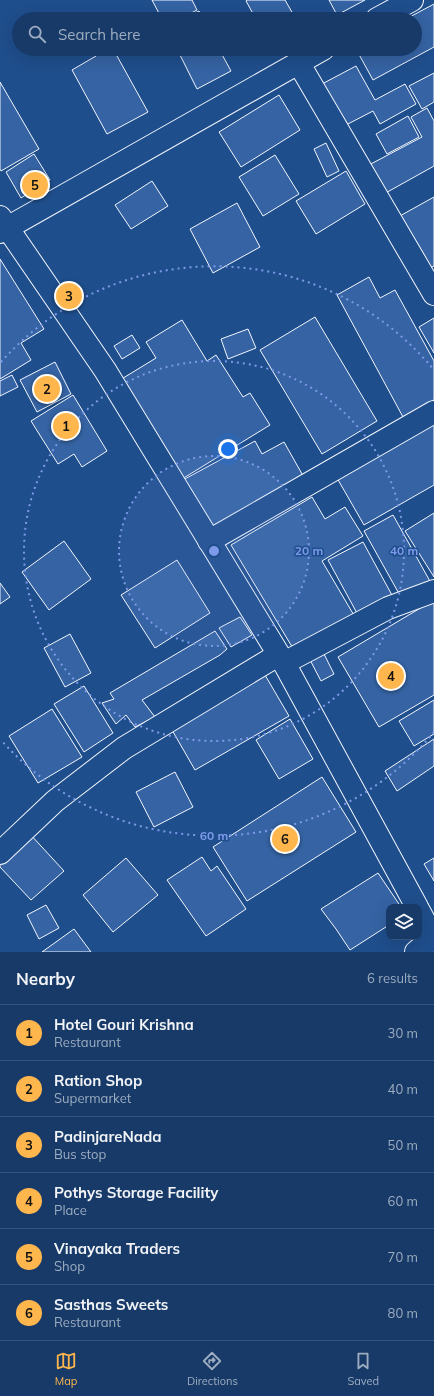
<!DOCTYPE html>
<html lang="en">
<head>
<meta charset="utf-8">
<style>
  :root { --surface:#173a69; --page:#20416f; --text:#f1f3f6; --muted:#9eadc0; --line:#36547d; --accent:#ffb74d }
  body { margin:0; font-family:Mulish,sans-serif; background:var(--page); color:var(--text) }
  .controls { position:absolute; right:12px; bottom:12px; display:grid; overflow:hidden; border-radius:8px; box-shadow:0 4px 16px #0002 }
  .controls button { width:36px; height:36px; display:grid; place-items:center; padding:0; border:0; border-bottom:1px solid var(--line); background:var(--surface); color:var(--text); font:20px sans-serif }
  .you { position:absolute; left:228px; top:449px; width:14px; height:14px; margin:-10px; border:3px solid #fff; border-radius:50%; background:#1a73e8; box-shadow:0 0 0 6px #1a73e833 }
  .badge { display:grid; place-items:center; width:26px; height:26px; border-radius:50%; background:var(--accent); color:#111; font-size:13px; font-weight:700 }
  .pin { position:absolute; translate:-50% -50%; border:2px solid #fff; box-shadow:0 1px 4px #0006 }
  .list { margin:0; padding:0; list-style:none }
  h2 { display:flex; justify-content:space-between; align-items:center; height:52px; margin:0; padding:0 16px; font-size:17px }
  h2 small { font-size:13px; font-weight:400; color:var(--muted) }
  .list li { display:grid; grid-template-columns:26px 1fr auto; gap:12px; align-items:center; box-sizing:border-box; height:56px; padding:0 16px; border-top:1px solid var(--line) }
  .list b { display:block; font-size:15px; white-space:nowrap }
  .list p { margin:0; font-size:13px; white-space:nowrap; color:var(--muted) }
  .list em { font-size:13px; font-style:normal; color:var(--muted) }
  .icon { flex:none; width:22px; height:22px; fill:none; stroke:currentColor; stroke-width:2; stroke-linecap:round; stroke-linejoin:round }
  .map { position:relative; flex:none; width:434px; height:952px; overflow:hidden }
  .search { position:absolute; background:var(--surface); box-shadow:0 4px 16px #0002; left:12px; right:12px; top:12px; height:44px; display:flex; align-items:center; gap:10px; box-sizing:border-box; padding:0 14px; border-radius:22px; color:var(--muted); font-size:15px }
  .sheet { height:388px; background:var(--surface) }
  nav { display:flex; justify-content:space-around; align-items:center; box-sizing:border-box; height:56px; border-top:1px solid var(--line); background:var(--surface); font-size:11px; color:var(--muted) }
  nav a { display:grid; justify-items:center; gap:2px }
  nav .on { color:var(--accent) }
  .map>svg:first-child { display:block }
  .building { fill:#3563a3; stroke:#f2f6ff }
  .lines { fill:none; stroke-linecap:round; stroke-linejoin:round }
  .minor-casing { stroke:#f2f6ff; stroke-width:24 }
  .major-casing { stroke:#f2f6ff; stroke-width:24 }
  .minor { stroke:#1f4e8c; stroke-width:22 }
  .major { stroke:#1f4e8c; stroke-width:22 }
  .ring { fill:none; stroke:#7d9aea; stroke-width:2; stroke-dasharray:2 4 }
  .centre { fill:#7d9aea; stroke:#1f4e8c; stroke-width:2 }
  .ring-label { font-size:12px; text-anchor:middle; font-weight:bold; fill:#7d9aea; stroke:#1f4e8c; stroke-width:3; stroke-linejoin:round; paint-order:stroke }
</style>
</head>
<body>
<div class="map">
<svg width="434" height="952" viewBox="0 0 434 952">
  <rect width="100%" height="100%" fill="#1f4e8c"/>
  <g class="building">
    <path d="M152,0h40l5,10 -17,9h-18z"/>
    <path d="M247,0h38l11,19h-40l-10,-18z"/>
    <path d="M329,0h36l-28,15z"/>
    <path d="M434,4v43l-61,33 -17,-31h59v-30h-9z"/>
    <path d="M199,11l4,8h-20z"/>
    <path d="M92,49h37l-12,7 31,56 -41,22 -35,-64 24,-14z"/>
    <path d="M177,49h42l12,22 -34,18z"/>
    <path d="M356,66l19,34 30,-16 11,20 -36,20 -7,-13 -29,15 -22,-42z"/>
    <path d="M434,73v29l-12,7 -13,-23z"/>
    <path d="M0,82l39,67 -38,22 -1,-2z"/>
    <path d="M279,95l21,35 -59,37 -22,-35z"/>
    <path d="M427,108l7,13v45l-52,29 -15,-29 55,-29 -11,-20z"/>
    <path d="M408,116l11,21 -32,17 -11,-20z"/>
    <path d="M326,143l13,28 -12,6 -13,-28z"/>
    <path d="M34,154l16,26 -29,18 -15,-26z"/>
    <path d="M275,155l24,39 -36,22 -24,-39z"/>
    <path d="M346,171l19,33 -49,30 -20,-33z"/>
    <path d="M152,181l16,25 -37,23 -16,-24z"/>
    <path d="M434,197v69l-8,4 -28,-53z"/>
    <path d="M237,203l23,44 -47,26 -23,-44z"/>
    <path d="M0,259l44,70 -23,14 10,17 -31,19z"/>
    <path d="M369,277l11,21 15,-8 39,71v39l-31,17 -66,-122z"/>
    <path d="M315,317l62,104 -55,33 -62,-104z"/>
    <path d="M434,318v35l-15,-26z"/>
    <path d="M182,320l25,41 9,-6 27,42 7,-4 20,32 -88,54 -62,-99 36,-22 -10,-16z"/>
    <path d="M248,329l8,19 -28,11 -7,-20z"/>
    <path d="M132,335l8,13 -18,11 -8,-13z"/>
    <path d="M55,362l16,32 -34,18 -17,-32z"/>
    <path d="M12,375l6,12 -18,9v-15z"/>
    <path d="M73,395l34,56 -25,16 -8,-13 -16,10 -27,-43z"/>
    <path d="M434,422v63l-70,40 -27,-47z"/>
    <path d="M255,441l7,13 22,-12 22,39 -94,51 -29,-52z"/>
    <path d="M312,497l13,22 20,-12 18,29 -41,25 33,56 -61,33 -63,-105z"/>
    <path d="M434,513v64l-29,-46z"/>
    <path d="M393,515l38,68 -29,16 -38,-68z"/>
    <path d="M64,541l27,38 -42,31 -27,-38z"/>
    <path d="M363,542l30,55 -35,18 -30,-55z"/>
    <path d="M177,560l33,53 -55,35 -34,-53z"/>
    <path d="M0,583l10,14 -10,7z"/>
    <path d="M434,600v95l-55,32 -41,-70z"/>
    <path d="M240,617l12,18 -21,12 -12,-19z"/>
    <path d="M215,631l12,18 -7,6 -78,45 13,17 -20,10 -9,-12 -10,9 -14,-21 12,-4 -4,-6z"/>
    <path d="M70,634l21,39 -26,14 -21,-39z"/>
    <path d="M323,652l11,22 -13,7 -12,-23z"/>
    <path d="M265,675l24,41 -94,54 -23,-40z"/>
    <path d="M84,686l29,47 -29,19 -30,-48z"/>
    <path d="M434,700v34l-20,12 -15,-25z"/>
    <path d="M52,709l30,48 -44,26 -29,-47z"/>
    <path d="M290,719l23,40 -34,20 -23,-39z"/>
    <path d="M434,739v27l-37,25 -12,-20z"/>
    <path d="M175,772l18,35 -39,20 -18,-35z"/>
    <path d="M322,777l34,55 -109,69 -34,-54z"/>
    <path d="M29,833l35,38 -33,29 -31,-33v-8z"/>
    <path d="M202,857l9,14 6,-5 29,43 -40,27 -39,-56z"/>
    <path d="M126,858l32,37 -45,37 -30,-37z"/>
    <path d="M434,858v23l-10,-17z"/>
    <path d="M378,873l23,34h-12v18l-39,25 -14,-21 -15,-20z"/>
    <path d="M46,905l13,23 -20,11 -12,-24z"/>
    <path d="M74,929l17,23h-49z"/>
  </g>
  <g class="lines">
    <g class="minor-casing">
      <g id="minor">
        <path d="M377,19l35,-19"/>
        <path d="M298,62l136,232"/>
        <path d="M0,232l323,-183"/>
        <path d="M209,541l225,-129"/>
        <path d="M284,663l104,-55 46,-17"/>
        <path d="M0,853l55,-52 69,-53 154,-93"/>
        <path d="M416,952l17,-14"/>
      </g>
    </g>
    <g class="major-casing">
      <g id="major">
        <path d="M0,217l105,153 179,293 133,244"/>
        <path d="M419,911l15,28"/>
      </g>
    </g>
    <use href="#minor" class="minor"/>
    <use href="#major" class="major"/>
  </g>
  <circle cx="214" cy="551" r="95" fill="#7d9aea" fill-opacity=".12"/>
  <g class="ring">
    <circle cx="214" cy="551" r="95"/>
    <circle cx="214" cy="551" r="190"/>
    <path d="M434 732A285 285 0 0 1 1 740M1 362A285 285 0 0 1 434 370"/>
  </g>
  <circle cx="214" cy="551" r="6" class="centre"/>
  <g class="ring-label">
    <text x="309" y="555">20 m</text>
    <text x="404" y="555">40 m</text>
    <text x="214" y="840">60 m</text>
  </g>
</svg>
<div class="controls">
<button><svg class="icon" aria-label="layers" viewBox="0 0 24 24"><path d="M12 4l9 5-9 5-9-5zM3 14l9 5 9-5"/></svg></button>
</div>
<div class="you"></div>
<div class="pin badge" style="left:66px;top:426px">1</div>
<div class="pin badge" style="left:47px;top:389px">2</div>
<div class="pin badge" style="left:69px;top:296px">3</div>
<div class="pin badge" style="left:391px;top:676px">4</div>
<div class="pin badge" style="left:35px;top:185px">5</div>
<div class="pin badge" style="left:285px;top:839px">6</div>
<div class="search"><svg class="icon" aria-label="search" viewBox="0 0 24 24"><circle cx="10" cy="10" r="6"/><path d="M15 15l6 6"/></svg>Search here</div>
</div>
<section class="sheet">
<h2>Nearby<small>6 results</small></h2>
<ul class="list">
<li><span class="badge">1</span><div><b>Hotel Gouri Krishna</b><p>Restaurant</p></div><em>30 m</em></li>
<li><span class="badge">2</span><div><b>Ration Shop</b><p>Supermarket</p></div><em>40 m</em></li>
<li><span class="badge">3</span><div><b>PadinjareNada</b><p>Bus stop</p></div><em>50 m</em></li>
<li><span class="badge">4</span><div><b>Pothys Storage Facility</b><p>Place</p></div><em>60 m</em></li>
<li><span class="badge">5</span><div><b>Vinayaka Traders</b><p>Shop</p></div><em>70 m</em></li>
<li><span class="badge">6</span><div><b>Sasthas Sweets</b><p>Restaurant</p></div><em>80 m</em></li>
</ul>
</section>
<nav>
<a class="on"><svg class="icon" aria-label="map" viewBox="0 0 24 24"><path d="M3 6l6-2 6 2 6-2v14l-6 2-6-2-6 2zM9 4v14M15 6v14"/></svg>Map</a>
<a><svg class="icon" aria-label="directions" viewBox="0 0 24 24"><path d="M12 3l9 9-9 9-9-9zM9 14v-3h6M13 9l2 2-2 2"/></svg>Directions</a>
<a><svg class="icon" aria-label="saved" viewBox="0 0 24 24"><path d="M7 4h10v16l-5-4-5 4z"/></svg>Saved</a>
</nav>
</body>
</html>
